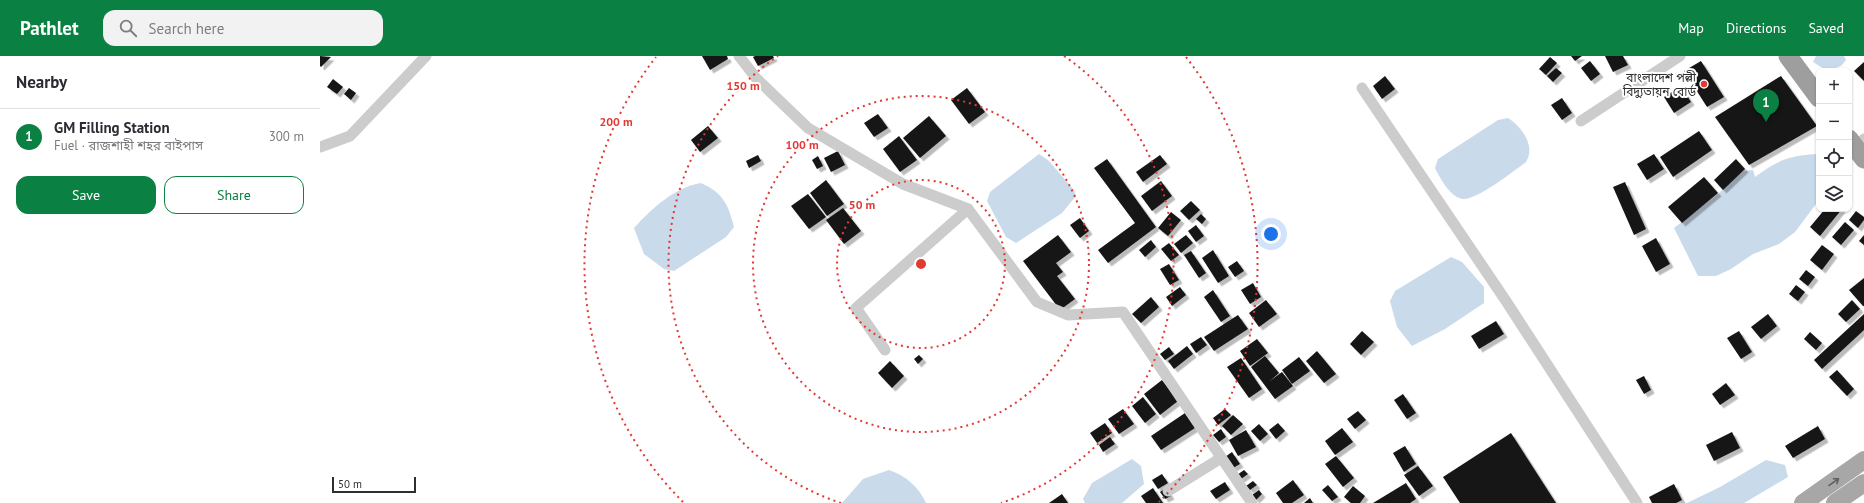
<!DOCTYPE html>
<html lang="en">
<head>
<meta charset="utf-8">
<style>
  :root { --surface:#fff; --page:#f2f2f3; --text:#2b2b33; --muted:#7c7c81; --line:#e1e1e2; --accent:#0b8043 }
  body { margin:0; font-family:"PT Sans","Noto Sans Bengali",sans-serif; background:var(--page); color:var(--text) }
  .controls { position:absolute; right:12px; top:12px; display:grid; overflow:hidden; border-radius:8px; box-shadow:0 1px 3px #0004 }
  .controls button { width:36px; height:36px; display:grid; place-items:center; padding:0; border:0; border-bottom:1px solid var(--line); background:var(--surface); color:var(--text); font:20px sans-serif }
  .scale { position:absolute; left:12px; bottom:10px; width:84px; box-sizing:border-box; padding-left:4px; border:2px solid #2f2f2f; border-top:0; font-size:11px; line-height:14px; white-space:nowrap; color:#2f2f2f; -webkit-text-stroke:3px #fff; paint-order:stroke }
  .you { position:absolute; left:951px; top:178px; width:14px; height:14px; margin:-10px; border:3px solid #fff; border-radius:50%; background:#1a73e8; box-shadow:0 0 0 6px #1a73e833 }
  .badge { display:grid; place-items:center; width:26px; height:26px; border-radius:50%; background:var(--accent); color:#fff; font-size:13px; font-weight:700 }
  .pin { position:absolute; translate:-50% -33px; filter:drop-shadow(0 1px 2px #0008) }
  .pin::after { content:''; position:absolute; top:21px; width:14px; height:12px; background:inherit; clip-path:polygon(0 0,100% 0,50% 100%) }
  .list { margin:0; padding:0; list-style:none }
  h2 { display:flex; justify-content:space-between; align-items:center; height:52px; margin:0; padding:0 16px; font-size:17px }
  h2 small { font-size:13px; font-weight:400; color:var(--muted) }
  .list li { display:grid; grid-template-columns:26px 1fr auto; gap:12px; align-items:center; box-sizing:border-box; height:56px; padding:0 16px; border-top:1px solid var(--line) }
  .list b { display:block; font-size:15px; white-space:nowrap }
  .list p { margin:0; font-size:13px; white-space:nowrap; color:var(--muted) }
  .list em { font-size:13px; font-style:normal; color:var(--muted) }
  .actions { display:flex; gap:8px; padding:12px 16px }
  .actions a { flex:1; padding:9px 0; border:1px solid var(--accent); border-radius:12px; text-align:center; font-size:14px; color:var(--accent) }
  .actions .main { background:var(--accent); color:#fff }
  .icon { flex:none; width:22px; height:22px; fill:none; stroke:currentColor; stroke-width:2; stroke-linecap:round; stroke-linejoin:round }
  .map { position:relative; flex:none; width:1544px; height:447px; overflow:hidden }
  header { display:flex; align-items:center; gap:24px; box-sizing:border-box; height:56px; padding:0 20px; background:var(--accent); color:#fff }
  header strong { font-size:19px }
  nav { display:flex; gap:22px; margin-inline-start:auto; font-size:14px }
  .search { width:280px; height:36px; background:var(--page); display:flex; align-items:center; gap:10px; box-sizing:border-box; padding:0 14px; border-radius:12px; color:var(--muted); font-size:15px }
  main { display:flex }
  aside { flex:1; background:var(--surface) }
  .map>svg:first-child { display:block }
  .water { fill:#c9daeb }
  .building { fill:#161616; filter:url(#shadow) }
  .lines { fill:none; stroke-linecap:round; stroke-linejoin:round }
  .minor { stroke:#ccc; stroke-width:11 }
  .primary { stroke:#a7a7a7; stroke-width:18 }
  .trunk { stroke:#9e9e9e; stroke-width:19 }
  .oneway { stroke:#5f5f5f }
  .ring { fill:none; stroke:#e33933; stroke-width:2; stroke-dasharray:2 4 }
  .poi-dot { fill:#e33933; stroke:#fff; stroke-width:1.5 }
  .labels { text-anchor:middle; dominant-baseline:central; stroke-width:4; stroke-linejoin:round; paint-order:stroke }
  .poi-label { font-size:12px; fill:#2f2f2f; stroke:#fff; text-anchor:end }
  .centre { fill:#e33933; stroke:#fff; stroke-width:2 }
  .ring-label { font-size:12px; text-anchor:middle; font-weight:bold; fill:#e33933; stroke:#fff; stroke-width:4; stroke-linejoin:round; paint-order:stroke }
</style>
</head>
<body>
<header>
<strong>Pathlet</strong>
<div class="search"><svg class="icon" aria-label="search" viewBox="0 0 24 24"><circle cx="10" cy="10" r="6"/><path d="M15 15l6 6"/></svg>Search here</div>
<nav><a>Map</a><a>Directions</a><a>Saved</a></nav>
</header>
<main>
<aside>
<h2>Nearby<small></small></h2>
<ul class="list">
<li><span class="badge">1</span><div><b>GM Filling Station</b><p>Fuel · রাজশাহী শহর বাইপাস</p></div><em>300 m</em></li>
</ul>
<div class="actions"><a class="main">Save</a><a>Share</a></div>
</aside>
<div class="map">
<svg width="1544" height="447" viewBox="0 0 1544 447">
  <defs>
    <filter id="shadow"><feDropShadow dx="3.5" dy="3.5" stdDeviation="0" flood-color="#0004"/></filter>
  </defs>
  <rect width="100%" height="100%" fill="#fff"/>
  <g class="water">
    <path d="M1496,0h28l2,4 -5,6 -14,5 -14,-9z"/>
    <path d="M1188,62c14,9 28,28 18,44 -12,9 -48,37 -62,37 -13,0 -24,-21 -29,-31l3,-9 60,-39z"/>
    <path d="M719,98l9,6 26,30 2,6 -14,17 -46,30 -10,-6 -19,-36 3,-9z"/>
    <path d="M1499,98v46l-24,32 -16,12 -26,10 -22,15 -15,7h-18l-24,-48 44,-34 24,-23 11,-1 2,7c22,-17 36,-22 64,-23z"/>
    <path d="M381,127c22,10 27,21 33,44l-8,10 -52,34 -10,-2 -20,-15 -10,-26c17,-19 41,-41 67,-45z"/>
    <path d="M1131,201l11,5 22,25v16l-39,26 -33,17 -15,-19 -7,-26 5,-10z"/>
    <path d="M812,403l9,7 3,18 -22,19h-37l-2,-4 9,-16z"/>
    <path d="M1446,404l19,5 3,12 -44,26h-57l33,-16z"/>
    <path d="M569,414c17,6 29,16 37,33h-84l21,-24z"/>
  </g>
  <g class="building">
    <path d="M0,0l11,1 -10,10 -1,-1z"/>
    <path d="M382,0h25l1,3 -18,11z"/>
    <path d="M435,0h18l1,2 -16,8 -5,-9z"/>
    <path d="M1251,0h11l-7,5z"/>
    <path d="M1285,0h18l5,9 -15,7z"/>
    <path d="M1230,1l7,6 -11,12 -7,-6z"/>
    <path d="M1270,5l10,13 -9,7 -10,-13z"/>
    <path d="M1381,5l23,36 -17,10 -23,-36z"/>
    <path d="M1544,6v19l-10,-10z"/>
    <path d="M1236,12l6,5 -9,9 -6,-6z"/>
    <path d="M1065,20l10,13 -13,10 -9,-13z"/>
    <path d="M1461,20l36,50 -68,39 -34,-48z"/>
    <path d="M13,23l10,8 -6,7 -10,-7z"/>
    <path d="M1361,30l10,16 -17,11 -10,-16z"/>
    <path d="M29,32l7,5 -5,7 -7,-6z"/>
    <path d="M647,32l18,24 -16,12 -18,-24z"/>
    <path d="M1242,42l10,15 -10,7 -11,-15z"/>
    <path d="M558,58l10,14 -14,9 -10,-14z"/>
    <path d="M609,60l17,20 -26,22 -17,-20z"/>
    <path d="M388,70l10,12 -18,14 -9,-12z"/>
    <path d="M1379,75l13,19 -39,27 -13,-20z"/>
    <path d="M579,80l18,24 -17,12 -17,-23z"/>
    <path d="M518,95l7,14 -14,7 -7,-14z"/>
    <path d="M1334,98l10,15 -17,11 -10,-16z"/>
    <path d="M438,99l3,6 -12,7 -3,-7z"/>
    <path d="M840,99l7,9 -24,18 -7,-10z"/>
    <path d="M498,100l5,10 -6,3 -5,-9z"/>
    <path d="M787,103l49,68 -48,36 -10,-13 37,-27 -41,-55z"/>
    <path d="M1416,103l9,10 -22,21 -9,-10z"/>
    <path d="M1384,121l14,16 -36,30 -14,-16z"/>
    <path d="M506,124l18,24 -17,12 -17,-23z"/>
    <path d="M841,125l11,15 -20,15 -11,-15z"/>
    <path d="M1305,126l21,47 -12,6 -21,-48z"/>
    <path d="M488,138l18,23 -17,12 -18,-23z"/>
    <path d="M871,145l9,9 -11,10 -9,-9z"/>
    <path d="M523,152l18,23 -17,13 -18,-24z"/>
    <path d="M1505,153h17l-22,27 -10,-9z"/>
    <path d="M1536,155l8,6v3l-6,8 -9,-8z"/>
    <path d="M851,156l10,8 -13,16 -10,-8z"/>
    <path d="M881,158l5,5 -4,5 -6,-5z"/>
    <path d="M760,162l9,13 -9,7 -10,-13z"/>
    <path d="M1525,166l9,8 -13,15 -9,-8z"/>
    <path d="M876,169l8,11 -8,6 -8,-11z"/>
    <path d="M738,179l13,17 -15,11 7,9 -6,4 18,23 -15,11 -37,-49z"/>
    <path d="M866,179l7,8 -12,10 -7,-9z"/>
    <path d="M1544,179v10l-5,-4z"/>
    <path d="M1336,182l14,26 -14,8 -14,-26z"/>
    <path d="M831,184l5,7 -11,10 -6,-7z"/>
    <path d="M849,187l10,12 -8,6 -10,-12z"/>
    <path d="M1502,189l12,9 -12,16 -12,-10z"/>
    <path d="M893,194l16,26 -11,7 -16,-25z"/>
    <path d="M871,195l15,22 -7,5 -15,-23z"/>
    <path d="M917,205l7,10 -9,6 -7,-10z"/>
    <path d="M849,208l10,16 -9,5 -10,-16z"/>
    <path d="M1486,214l9,7 -7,9 -9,-7z"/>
    <path d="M1544,222v28h-1l-14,-16z"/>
    <path d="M933,227l8,14 -11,7 -9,-14z"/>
    <path d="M1476,229l9,7 -7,9 -9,-7z"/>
    <path d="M860,231l6,8 -14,11 -6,-9z"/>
    <path d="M893,234l17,26 -9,6 -17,-25z"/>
    <path d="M831,241l8,10 -18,16 -9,-9z"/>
    <path d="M946,244l11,14 -18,13 -10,-14z"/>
    <path d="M1532,244l8,9 -14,13 -8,-8z"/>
    <path d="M1448,258l9,12 -16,13 -10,-12z"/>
    <path d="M1544,258v16l-42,39 -8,-9z"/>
    <path d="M918,259l10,14 -34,22 -10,-14z"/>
    <path d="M1176,265l8,13 -25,15 -8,-13z"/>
    <path d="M1042,275l12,11 -13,13 -11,-11z"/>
    <path d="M1419,275l13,21 -11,7 -14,-21z"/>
    <path d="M1490,276l12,11 -6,7 -12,-11z"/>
    <path d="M881,281l6,8 -11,8 -6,-9z"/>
    <path d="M937,283l11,14 -18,13 -10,-15z"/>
    <path d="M867,290l6,8 -19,15 -6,-8z"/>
    <path d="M849,291l5,7 -9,6 -5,-6z"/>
    <path d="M997,295l19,23 -12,9 -18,-22z"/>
    <path d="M599,299l4,4 -5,5 -4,-5z"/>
    <path d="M945,300l14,17 -9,8 12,-9 11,14 -18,13 -24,-32z"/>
    <path d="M979,301l11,14 -18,13 -10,-14z"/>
    <path d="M921,302l21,31 -13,9 -22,-31z"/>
    <path d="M570,305l14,15 -12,12 -14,-15z"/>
    <path d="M1517,314l17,19 -7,7 -18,-19z"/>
    <path d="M1324,320l7,14 -7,4 -8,-14z"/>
    <path d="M842,324l16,21 -18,14 -16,-21z"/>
    <path d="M1406,327l9,12 -15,10 -8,-11z"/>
    <path d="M1083,338l13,19 -9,6 -13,-19z"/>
    <path d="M823,341l13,17 -11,9 -13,-17z"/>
    <path d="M803,353l11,15 -15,10 -11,-15z"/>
    <path d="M905,353l6,6 -13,10 -5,-7z"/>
    <path d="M1038,355l8,9 -11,9 -8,-10z"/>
    <path d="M865,357l10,15 -34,22 -10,-14z"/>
    <path d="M913,359l10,9 -12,11 -9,-9z"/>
    <path d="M785,367l7,10 -15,10 -7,-10z"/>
    <path d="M958,367l7,8 -9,8 -7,-9z"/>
    <path d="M939,368l9,10 -8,7 -9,-10z"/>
    <path d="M1498,370l7,13 -32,19 -8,-12z"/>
    <path d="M1022,372l11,14 -18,13 -10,-14z"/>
    <path d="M901,373l5,8 -7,5 -6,-7z"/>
    <path d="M926,374l10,17 -18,9 -9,-16z"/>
    <path d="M1412,376l8,16 -26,13 -8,-16z"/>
    <path d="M1191,377l45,70h-96l-17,-26z"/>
    <path d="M790,381l5,7 -12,8 -4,-7z"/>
    <path d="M1085,390l11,18 -12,8 -11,-19z"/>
    <path d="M912,396l8,12 -7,4 -8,-11z"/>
    <path d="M1016,400l18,22 -11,9 -18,-23z"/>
    <path d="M1098,410l15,20 -14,10 -15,-21z"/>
    <path d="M924,414l4,4 -7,5 -4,-4z"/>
    <path d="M842,418l6,9 -10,6 -6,-9z"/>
    <path d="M973,424l11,15 -12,8h-9l-7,-10z"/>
    <path d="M933,425l4,4 -7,5 -4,-4z"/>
    <path d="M905,426l5,8 -14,9 -6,-8z"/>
    <path d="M1086,427l10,16 -6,4h-37z"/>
    <path d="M1354,428l8,16 -6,3h-24l-3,-6z"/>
    <path d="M1008,429l10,12 -6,4 -10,-11z"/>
    <path d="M1033,430l12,10 -5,7h-9l-7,-6z"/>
    <path d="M833,432l10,15h-17l-5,-7z"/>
    <path d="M846,432l5,8 -6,3 -5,-7z"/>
    <path d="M939,434l3,4 -6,6 -4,-5z"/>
    <path d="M742,438l6,9h-19z"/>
    <path d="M990,442l3,5h-9z"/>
  </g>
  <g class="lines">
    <g class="minor">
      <path d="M419,0l17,22 52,50 95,56 65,25 69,93 31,13 55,-3 129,191"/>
      <path d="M1042,32l144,213 131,202"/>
      <path d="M1261,65l99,-65"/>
      <path d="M0,91l30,-11 76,-80"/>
      <path d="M1535,91l9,-8"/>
      <path d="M565,294l-29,-42 112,-99"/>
      <path d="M848,435l53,-33"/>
    </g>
    <g class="primary">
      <path d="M1483,447l61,-43"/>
      <path d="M1515,447l29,-20"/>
    </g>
    <g class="trunk">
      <path d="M1468,0l31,42"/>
      <path d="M1529,83l15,20"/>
    </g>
  </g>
  <defs><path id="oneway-shaft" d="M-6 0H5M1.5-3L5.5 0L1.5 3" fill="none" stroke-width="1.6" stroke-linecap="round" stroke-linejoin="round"/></defs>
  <use class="oneway" href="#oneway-shaft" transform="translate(1514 426) rotate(-35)"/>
  <g class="ring">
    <circle cx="601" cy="208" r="84"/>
    <circle cx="601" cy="208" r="168"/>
    <path d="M521 447A252 252 0 0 1 458 0M744 0A252 252 0 0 1 681 447"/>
    <path d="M363 446A336 336 0 0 1 336 1M866 1A336 336 0 0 1 839 446"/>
  </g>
  <circle class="poi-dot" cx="1384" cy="28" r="4"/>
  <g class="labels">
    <g class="poi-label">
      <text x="1376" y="21">বাংলাদেশ পল্লী<tspan x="1376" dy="14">বিদ্যুতায়ন বোর্ড</tspan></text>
    </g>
  </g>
  <circle cx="601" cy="208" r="6" class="centre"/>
  <g class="ring-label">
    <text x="423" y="34">150 m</text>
    <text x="296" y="70">200 m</text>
    <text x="482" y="93">100 m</text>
    <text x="542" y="153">50 m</text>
  </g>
</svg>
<div class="controls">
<button>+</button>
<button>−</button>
<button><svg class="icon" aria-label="locate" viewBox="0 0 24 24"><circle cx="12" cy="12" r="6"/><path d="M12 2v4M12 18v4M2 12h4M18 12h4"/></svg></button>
<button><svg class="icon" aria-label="layers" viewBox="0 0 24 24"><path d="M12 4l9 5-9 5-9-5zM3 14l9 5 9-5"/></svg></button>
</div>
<div class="scale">50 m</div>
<div class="you"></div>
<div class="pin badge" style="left:1446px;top:66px">1</div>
</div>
</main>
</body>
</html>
